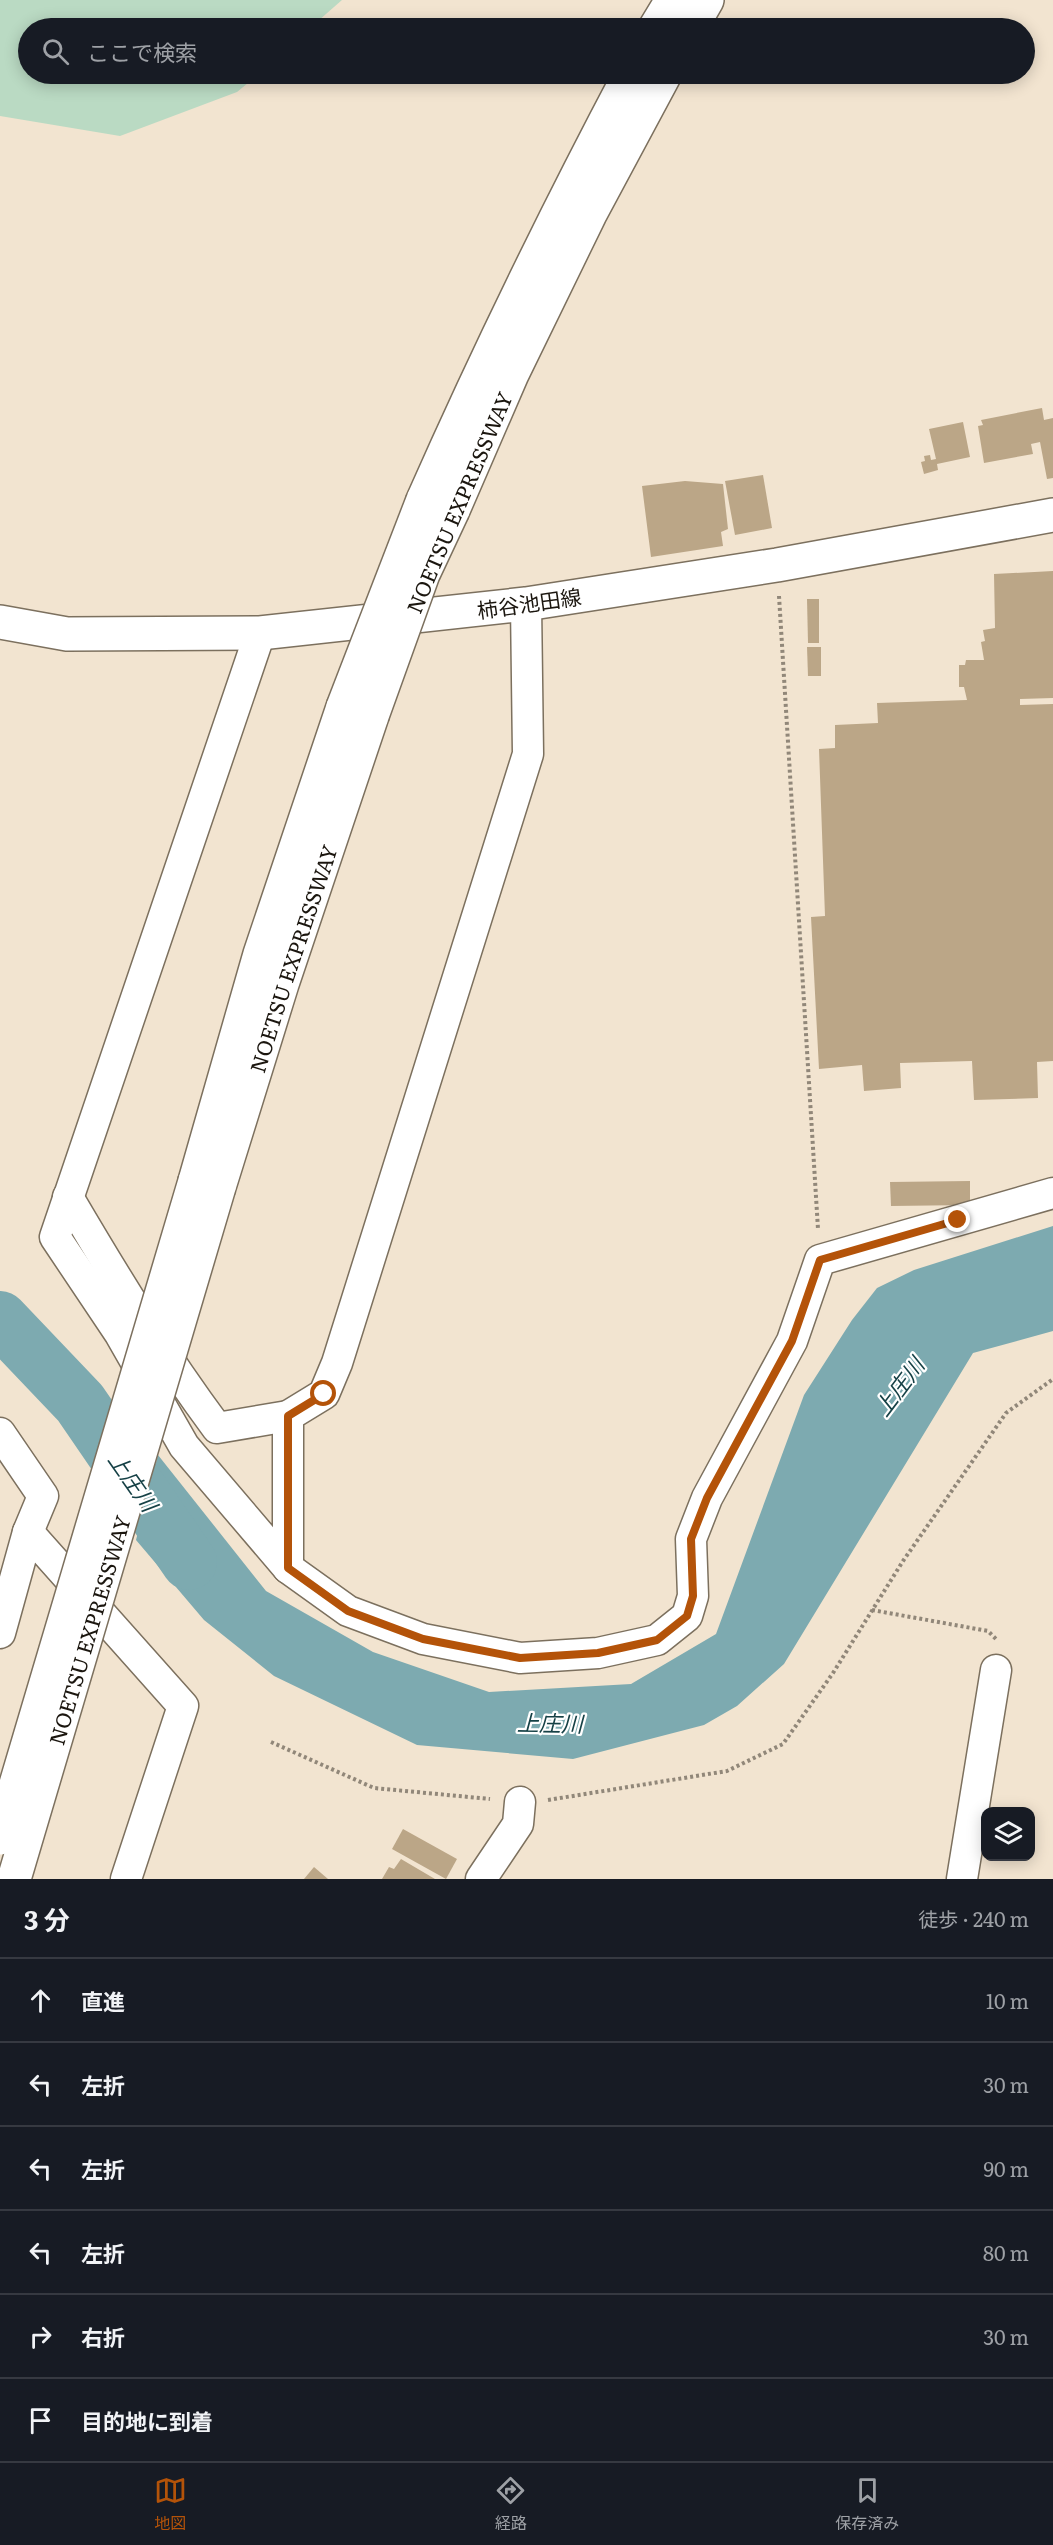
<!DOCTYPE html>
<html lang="ja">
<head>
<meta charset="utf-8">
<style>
  :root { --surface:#171b24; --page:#20242c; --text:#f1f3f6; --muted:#9ea1a6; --line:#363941; --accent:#b45309 }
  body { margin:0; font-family:Literata,"Noto Sans JP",serif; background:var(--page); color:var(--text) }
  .controls { position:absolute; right:18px; bottom:18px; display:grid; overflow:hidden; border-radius:12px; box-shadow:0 3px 15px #0003 }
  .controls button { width:54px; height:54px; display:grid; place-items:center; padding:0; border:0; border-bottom:2px solid var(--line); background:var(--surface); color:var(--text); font:30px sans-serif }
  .stop { position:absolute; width:18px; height:18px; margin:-14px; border:4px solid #b45309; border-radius:50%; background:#fff }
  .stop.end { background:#b45309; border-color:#fff; box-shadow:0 2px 6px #0008 }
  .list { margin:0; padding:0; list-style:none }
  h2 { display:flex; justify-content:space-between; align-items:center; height:78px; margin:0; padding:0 24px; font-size:26px }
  h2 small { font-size:20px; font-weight:400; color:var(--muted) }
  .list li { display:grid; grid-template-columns:39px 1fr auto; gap:18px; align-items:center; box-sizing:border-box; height:84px; padding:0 24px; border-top:2px solid var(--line) }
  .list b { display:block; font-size:22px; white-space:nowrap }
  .list em { font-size:20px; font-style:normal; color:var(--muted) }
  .icon { flex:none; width:33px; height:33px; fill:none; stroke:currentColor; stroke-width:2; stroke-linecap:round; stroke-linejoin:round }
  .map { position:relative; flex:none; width:1053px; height:1879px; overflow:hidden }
  .search { position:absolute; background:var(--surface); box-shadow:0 3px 15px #0003; left:18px; right:18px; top:18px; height:66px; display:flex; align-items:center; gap:15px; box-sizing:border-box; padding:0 21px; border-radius:33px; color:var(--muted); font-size:22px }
  .sheet { height:582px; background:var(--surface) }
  nav { display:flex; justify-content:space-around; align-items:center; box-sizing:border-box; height:84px; border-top:2px solid var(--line); background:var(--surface); font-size:16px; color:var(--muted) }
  nav a { display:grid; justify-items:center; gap:3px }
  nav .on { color:var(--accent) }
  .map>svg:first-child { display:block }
  .green { fill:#badac3 }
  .water { fill:#7daab0 }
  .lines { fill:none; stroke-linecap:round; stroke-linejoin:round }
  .river { stroke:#7daab0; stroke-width:56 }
  .building { fill:#bba687 }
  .street-casing { stroke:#7c705e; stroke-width:33 }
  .secondary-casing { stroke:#7c705e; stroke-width:36 }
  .highway-casing { stroke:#7c705e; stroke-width:36 }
  .path { stroke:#918779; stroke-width:4; stroke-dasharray:3 3; stroke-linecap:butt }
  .street { stroke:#fff; stroke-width:30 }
  .secondary { stroke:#fff; stroke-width:33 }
  .highway { stroke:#fff; stroke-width:33 }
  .highway-bridge-casing { stroke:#7c705e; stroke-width:36; stroke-linecap:butt }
  .highway-bridge { stroke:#fff; stroke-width:33 }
  .route { stroke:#b45309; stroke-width:8 }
  .labels { text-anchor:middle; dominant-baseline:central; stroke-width:4.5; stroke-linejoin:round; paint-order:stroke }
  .street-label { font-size:21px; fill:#1b160f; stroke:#fff }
  .water-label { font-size:22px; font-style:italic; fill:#164146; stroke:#fff }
</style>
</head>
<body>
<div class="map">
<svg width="1053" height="1879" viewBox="0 0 1053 1879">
  <rect width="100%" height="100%" fill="#f2e4d0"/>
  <path class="green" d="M0,0h342l-32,28h-282v46h231l-22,18 -117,44 -120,-20z"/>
  <path class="water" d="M1053,1226v105l-80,22 -189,311 -47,42 -33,19 -131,34 -156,-14 -143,-69 -70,-56 -68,-80 22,-85 108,136 107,61 116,40 142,-8 85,-50 88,-239 48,-75 25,-32 37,-18z"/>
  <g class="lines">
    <path class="river" d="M0,1319l80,84 109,159"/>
  </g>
  <g class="building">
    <path d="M1042,408l2,12 9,-2v60l-6,1 -7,-37 -9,2 2,10 -49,9 -6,-37 5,-1 -2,-5z"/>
    <path d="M963,422l7,35 -33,7 1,6 -14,4 -3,-12 4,-1 -1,-5 6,-1 1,5 5,-1 -7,-30z"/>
    <path d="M763,475l9,53 -37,7 -10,-54z"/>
    <path d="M685,481l38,3 5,45 -7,3 2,14 -72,11 -9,-71z"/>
    <path d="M1053,571v127l-33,1v6l33,-1v357l-16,1 1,36 -64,2 -2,-39 -72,2 1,25 -37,3 -2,-26 -43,4 -8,-152 14,-1 -6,-167 16,-1v-23l43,-2 -1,-20 90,-3 -3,-13h-5v-22h6l1,-5h18l-3,-18 4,-1 -2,-11 12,-2 -1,-54z"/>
    <path d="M807,599h12v44h-11z"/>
    <path d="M807,647h14v29h-13z"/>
    <path d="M970,1181v24l-79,1 -1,-24z"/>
    <path d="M403,1829l54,30 -11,20 -54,-30z"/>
    <path d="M401,1859l34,20h-53l7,-12 5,2z"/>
    <path d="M314,1867l14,12h-24z"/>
  </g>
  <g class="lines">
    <g class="street-casing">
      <g id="street">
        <path d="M260,633l-205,604 65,97 64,112 104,122v-152l36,-22 13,-31 191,-609 -2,-150"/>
        <path d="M68,1197c47,80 94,157 149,231l71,-12"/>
        <path d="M0,1433l43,63 -15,36"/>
        <path d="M288,1568l60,43 75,28 97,19 78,-5 59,-13 30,-24 6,-20 -2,-57 16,-41 85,-157 28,-81 233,-67"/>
        <path d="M0,1633l28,-101 155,174 -57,173"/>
        <path d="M481,1879l37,-55 2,-22"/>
        <path d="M962,1879l34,-209"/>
      </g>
    </g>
    <g class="secondary-casing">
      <path id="secondary" d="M0,622l67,12 193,-1 266,-29 251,-39 276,-50"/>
    </g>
    <g class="highway-casing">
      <g id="highway">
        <path d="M655,28l17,-28"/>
        <path d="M691,28l16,-28"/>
        <path d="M423,500c64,-145 133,-286 207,-426"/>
        <path d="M453,510l59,-136 78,-160 75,-140"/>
        <path d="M195,1181l65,-227 83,-247"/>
        <path id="s1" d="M219,1187l63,-203 90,-268"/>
      </g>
    </g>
    <g class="path">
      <path d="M779,596l39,633"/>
      <path d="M872,1610l116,21 9,9"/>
      <path d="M271,1742l103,46 116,11"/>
      <path d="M548,1800l179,-29 56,-27 50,-71 70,-112 103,-148 47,-34"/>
    </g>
    <use href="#street" class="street"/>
    <use href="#secondary" class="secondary"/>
    <use href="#highway" class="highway"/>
    <g class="highway-bridge-casing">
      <g id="highway-bridge">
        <path d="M343,707l80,-207"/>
        <path d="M372,716l51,-142 30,-64"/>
        <path d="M0,1838l195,-657"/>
        <path id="s2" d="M14,1879l205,-692"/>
      </g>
    </g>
    <use href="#highway-bridge" class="highway-bridge"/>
  </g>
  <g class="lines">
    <path class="route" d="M324,1394l-36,22v152l60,43 75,28 97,19 78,-5 59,-13 30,-24 6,-20 -2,-57 16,-41 85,-157 28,-81 138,-40"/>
  </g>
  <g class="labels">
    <g class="street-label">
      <text transform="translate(458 502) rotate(-67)">NOETSU EXPRESSWAY</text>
      <text transform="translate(529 602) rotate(-8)">柿谷池田線</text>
      <text stroke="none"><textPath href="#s1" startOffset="240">NOETSU EXPRESSWAY</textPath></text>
      <text stroke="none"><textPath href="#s2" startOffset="260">NOETSU EXPRESSWAY</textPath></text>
    </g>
    <g class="water-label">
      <text transform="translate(898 1386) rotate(-53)">上庄川</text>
      <text transform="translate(134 1481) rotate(55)">上庄川</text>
      <text transform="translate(550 1722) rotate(1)">上庄川</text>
    </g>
  </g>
</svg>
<div class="controls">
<button><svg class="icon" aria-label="layers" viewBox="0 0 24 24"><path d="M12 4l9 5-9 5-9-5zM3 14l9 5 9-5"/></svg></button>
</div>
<div class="stop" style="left:324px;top:1394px"></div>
<div class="stop end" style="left:958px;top:1220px"></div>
<div class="search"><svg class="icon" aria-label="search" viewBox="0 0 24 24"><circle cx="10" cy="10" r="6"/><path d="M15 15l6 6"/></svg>ここで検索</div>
</div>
<section class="sheet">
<h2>3 分<small>徒歩 · 240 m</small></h2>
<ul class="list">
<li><svg class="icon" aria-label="ahead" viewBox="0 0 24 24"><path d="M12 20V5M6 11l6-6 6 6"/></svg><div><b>直進</b></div><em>10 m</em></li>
<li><svg class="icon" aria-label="left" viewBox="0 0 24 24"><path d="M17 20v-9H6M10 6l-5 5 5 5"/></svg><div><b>左折</b></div><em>30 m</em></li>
<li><svg class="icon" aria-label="left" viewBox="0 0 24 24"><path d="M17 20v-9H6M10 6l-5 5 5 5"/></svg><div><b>左折</b></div><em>90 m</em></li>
<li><svg class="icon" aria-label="left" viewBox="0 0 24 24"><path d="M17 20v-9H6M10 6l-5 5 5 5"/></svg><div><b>左折</b></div><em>80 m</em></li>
<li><svg class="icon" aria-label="right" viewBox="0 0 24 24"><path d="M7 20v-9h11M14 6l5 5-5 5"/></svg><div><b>右折</b></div><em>30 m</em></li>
<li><svg class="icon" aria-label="arrive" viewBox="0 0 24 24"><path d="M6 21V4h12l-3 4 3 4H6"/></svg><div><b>目的地に到着</b></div></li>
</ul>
</section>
<nav>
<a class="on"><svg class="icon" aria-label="map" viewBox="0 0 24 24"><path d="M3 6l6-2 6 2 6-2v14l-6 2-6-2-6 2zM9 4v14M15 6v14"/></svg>地図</a>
<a><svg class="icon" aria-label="directions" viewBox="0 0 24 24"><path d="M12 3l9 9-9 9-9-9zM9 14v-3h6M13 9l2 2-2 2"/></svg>経路</a>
<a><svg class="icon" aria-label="saved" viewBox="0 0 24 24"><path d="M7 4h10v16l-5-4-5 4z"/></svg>保存済み</a>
</nav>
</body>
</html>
